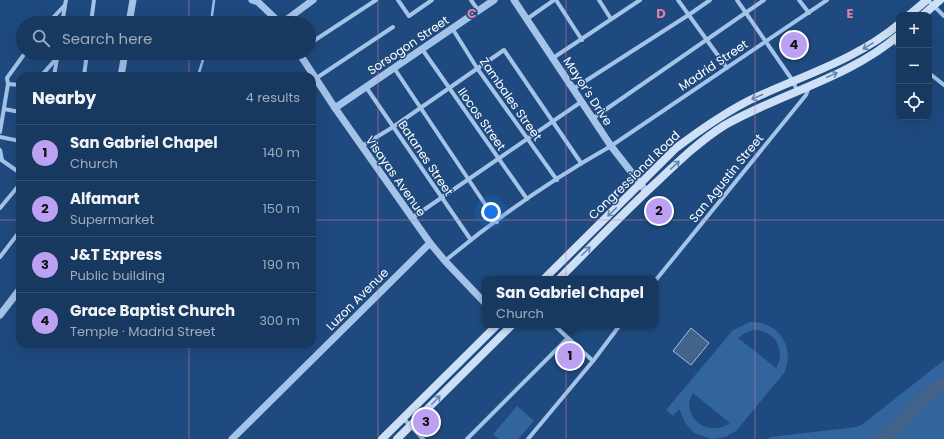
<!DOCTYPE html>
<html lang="en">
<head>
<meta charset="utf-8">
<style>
  :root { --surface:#17385f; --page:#203f65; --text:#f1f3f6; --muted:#9eacbd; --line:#365274; --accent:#bca0f2 }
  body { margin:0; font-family:Poppins,sans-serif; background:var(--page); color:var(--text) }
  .controls { position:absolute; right:12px; top:12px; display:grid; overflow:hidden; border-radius:8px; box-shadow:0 4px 16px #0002 }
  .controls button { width:36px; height:36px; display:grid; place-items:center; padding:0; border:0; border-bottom:1px solid var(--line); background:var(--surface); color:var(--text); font:20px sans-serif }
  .you { position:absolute; left:491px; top:212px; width:14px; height:14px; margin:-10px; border:3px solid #fff; border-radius:50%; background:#1a73e8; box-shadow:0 0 0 6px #1a73e833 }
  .badge { display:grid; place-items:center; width:26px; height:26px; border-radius:50%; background:var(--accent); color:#111; font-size:13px; font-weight:700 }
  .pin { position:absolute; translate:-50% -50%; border:2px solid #fff; box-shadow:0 1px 4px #0006 }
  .popup { position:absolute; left:482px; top:276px; width:176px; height:52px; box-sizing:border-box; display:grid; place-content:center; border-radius:8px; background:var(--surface); filter:drop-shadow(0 1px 3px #0005); font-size:13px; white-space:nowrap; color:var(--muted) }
  .popup b { font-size:15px; color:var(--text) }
  .popup::after { content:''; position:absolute; left:50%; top:100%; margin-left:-8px; border:8px solid transparent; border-top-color:var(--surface) }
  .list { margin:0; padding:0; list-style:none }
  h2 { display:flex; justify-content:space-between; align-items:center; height:52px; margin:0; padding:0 16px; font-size:17px }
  h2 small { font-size:13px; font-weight:400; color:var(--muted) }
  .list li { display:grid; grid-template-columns:26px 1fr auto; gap:12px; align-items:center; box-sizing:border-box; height:56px; padding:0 16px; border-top:1px solid var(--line) }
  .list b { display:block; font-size:15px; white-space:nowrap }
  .list p { margin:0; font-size:13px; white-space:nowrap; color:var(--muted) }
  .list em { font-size:13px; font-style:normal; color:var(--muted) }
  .icon { flex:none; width:22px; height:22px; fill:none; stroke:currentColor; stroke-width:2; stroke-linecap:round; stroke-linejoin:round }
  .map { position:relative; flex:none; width:944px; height:439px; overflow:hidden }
  .search { position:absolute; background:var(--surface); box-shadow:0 4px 16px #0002; left:16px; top:16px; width:300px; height:44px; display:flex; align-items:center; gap:10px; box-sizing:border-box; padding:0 14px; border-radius:22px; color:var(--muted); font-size:15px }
  .panel { position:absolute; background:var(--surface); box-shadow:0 4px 16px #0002; left:16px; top:72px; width:300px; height:276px; border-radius:12px }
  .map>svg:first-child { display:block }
  .green { fill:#32649d; fill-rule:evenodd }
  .water { fill:#43638a; stroke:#97bee9 }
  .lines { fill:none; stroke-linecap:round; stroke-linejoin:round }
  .stream { stroke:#97bee9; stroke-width:2.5 }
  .river { stroke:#43638a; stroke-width:14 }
  .minor { stroke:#a3c3e8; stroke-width:4 }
  .tertiary { stroke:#a3c3e8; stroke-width:7 }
  .secondary { stroke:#cee0f6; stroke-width:8 }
  .oneway { stroke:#6586af }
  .grid { fill:none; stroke:#dd80a5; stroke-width:1; stroke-opacity:0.55 }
  .labels { text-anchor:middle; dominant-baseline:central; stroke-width:3; stroke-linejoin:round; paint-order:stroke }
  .street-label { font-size:12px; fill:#fff; stroke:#1f4a7f }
  .grid-label { font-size:13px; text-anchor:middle; font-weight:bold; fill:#dd80a5; stroke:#1f4a7f; stroke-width:3; stroke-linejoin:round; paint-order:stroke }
</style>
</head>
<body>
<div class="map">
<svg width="944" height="439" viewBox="0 0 944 439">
  <rect width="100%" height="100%" fill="#1f4a7f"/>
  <g class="green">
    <path d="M750,322c28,-1 46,25 34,51l-48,58 -11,6 -13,2 -18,-6 -8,-9 -7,-15 -6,7 -7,-6 67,-80zM753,330c21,0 34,19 23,38l-38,-30 5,-4zM693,393l37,30c-22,16 -51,-7 -37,-30z"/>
    <path d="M944,360v79h-176l2,-2 87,-10 6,-3z"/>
    <path d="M517,406l17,15 -16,18h-19l-6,-5z"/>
  </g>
  <path class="water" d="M691,328l18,15 -18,22 -18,-14z"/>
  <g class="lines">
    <g class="stream">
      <path d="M211,23l3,-23"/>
      <path d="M198,76l7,-23"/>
    </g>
    <path class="river" d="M882,439c23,-15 35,-41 62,-54"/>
    <g class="minor">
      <path d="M398,0l11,16 23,-16"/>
      <path d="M471,0l7,10"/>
      <path d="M556,0l26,40"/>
      <path d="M599,0l12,19"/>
      <path d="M678,0l49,68"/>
      <path d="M737,0l56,81 4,10"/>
      <path d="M799,0l10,13"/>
      <path d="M928,0l16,16"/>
      <path d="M527,19l27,-19"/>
      <path d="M48,23l17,-18 1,-5"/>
      <path d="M62,23l3,-17"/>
      <path d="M91,23l3,-23"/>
      <path d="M452,28l25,40 80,112"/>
      <path d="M893,40l6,6"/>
      <path d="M309,44l67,-44"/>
      <path d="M422,49l105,150"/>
      <path d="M553,58l87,-58"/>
      <path d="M394,68l103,154"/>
      <path d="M929,73l15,12"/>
      <path d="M41,76l15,-17"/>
      <path d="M54,76l4,-23"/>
      <path d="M84,76l3,-23"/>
      <path d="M315,79l78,-52"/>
      <path d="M8,84l12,1"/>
      <path d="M366,87l105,153"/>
      <path d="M573,89l117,-75 20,-14"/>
      <path d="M4,109l16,3"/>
      <path d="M592,119l172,-119"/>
      <path d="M0,132l8,-48 -1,-6 18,-25"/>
      <path d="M0,137l20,4"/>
      <path d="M362,146l31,-19 111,-77 77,113"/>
      <path d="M0,150l2,10"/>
      <path d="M0,159l20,14"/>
      <path d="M0,208l20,-24"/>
      <path d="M412,218l169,-116"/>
      <path d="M0,257l20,-26"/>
      <path d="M445,261c51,-43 108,-82 166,-115l216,-146"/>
      <path d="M655,281l151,-186 3,-8"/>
      <path d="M554,325l39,36"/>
      <path d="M403,418l20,21"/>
      <path d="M467,439l100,-100"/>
      <path d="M528,439l65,-78 27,-36"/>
    </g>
    <g class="tertiary">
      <path d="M252,0l6,2 22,21"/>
      <path d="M514,0l97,146 35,45"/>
      <path d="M129,23l4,-23"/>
      <path d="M282,23l31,-23"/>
      <path d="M299,53l36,55 95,135 15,18 40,42"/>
      <path d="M121,76l4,-23"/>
      <path d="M335,108l159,-108"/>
      <path d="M0,315l20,-26"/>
      <path d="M232,439l198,-196"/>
    </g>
    <g class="secondary">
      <path d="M909,15l18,-15"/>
      <path d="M923,15l17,-15"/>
      <path d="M544,279l132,-131c24,-18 48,-35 74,-48 51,-24 106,-40 149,-76"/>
      <path d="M559,279c33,-33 66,-68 101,-100 20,-19 41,-39 65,-54 56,-32 124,-47 174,-90"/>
      <path d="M382,439l115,-114"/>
      <path d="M397,439l115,-114"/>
    </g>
  </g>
  <defs><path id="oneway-shaft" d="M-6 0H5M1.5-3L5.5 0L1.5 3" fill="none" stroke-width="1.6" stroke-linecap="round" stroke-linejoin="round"/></defs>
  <g class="oneway">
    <use href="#oneway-shaft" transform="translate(868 46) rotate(149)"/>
    <use href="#oneway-shaft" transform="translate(832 75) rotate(-25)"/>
    <use href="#oneway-shaft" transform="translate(757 97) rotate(156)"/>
    <use href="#oneway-shaft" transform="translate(675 165) rotate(-43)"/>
    <use href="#oneway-shaft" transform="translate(612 212) rotate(136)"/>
    <use href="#oneway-shaft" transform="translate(586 251) rotate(-45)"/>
    <use href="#oneway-shaft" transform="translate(436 400) rotate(-45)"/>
  </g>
  <path class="grid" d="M189,0v23M378,0v439M566,0v439M755,0v439M189,53v23M0,220h20M312,220h632M189,344v95"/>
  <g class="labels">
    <g class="street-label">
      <text transform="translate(408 45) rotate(-34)">Sorsogon Street</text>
      <text transform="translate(713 65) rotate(-34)">Madrid Street</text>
      <text transform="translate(588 91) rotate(57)">Mayor's Drive</text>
      <text transform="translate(511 99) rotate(55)">Zambales Street</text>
      <text transform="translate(482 119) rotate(55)">Ilocos Street</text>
      <text transform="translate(426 158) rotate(56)">Batanes Street</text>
      <text transform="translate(634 175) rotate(-44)">Congressional Road</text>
      <text transform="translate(396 176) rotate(55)">Visayas Avenue</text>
      <text transform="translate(726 178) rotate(-51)">San Agustin Street</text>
      <text transform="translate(357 299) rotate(-45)">Luzon Avenue</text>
    </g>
  </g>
  <g class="grid-label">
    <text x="472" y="18">C</text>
    <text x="661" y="18">D</text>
    <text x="850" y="18">E</text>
  </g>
</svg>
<div class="controls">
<button>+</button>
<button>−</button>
<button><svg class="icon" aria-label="locate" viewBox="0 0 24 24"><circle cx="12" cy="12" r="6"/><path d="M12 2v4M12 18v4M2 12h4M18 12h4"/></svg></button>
</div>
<div class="you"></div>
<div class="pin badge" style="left:570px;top:356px">1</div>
<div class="popup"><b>San Gabriel Chapel</b>Church</div>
<div class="pin badge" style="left:659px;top:211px">2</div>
<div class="pin badge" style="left:426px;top:422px">3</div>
<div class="pin badge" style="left:794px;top:45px">4</div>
<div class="search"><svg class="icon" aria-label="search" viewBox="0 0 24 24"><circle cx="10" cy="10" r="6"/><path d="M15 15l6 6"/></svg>Search here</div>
<section class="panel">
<h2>Nearby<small>4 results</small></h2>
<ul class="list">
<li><span class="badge">1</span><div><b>San Gabriel Chapel</b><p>Church</p></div><em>140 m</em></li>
<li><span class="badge">2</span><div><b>Alfamart</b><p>Supermarket</p></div><em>150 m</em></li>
<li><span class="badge">3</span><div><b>J&amp;T Express</b><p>Public building</p></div><em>190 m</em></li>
<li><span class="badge">4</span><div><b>Grace Baptist Church</b><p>Temple · Madrid Street</p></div><em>300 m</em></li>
</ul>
</section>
</div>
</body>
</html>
